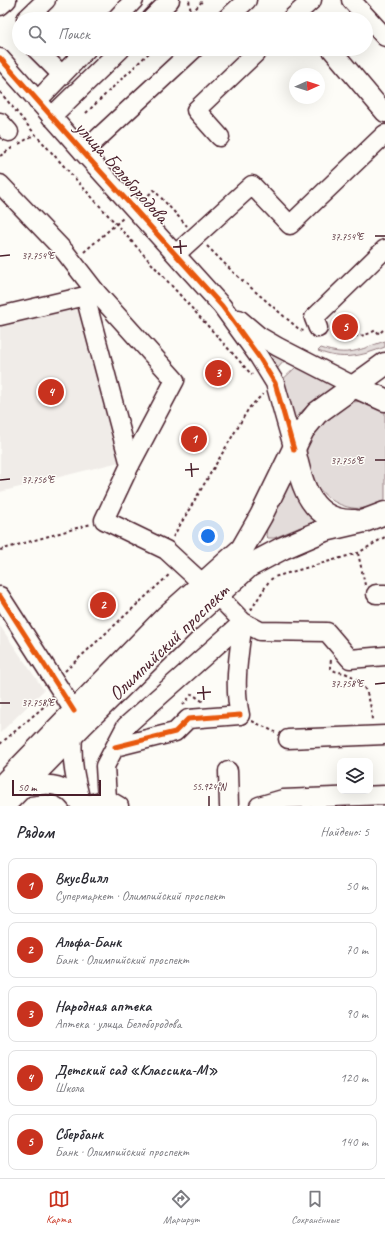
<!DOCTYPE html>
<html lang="ru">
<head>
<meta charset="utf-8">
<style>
  :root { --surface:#fff; --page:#f7f7f7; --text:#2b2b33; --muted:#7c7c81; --line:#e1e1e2; --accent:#c8321e }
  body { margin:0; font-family:Caveat,sans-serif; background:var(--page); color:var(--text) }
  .controls { position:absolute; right:12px; bottom:12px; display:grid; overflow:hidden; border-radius:8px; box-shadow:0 4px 16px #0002 }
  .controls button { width:36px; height:36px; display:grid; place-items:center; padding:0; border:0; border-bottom:1px solid var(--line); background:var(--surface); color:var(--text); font:20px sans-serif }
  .compass { position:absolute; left:289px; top:68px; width:36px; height:36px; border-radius:50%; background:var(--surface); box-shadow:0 4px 16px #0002; rotate:87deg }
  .scale { position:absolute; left:12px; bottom:10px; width:89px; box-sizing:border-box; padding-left:4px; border:2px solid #4a1f2b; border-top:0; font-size:11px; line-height:14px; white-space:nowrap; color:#4a1f2b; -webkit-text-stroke:3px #fdfcf7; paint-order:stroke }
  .you { position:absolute; left:208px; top:536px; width:14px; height:14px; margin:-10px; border:3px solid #fff; border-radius:50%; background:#1a73e8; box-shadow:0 0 0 6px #1a73e833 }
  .badge { display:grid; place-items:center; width:26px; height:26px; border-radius:50%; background:var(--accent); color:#fff; font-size:13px; font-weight:700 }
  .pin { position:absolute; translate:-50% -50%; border:2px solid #fff; box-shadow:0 1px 4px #0006 }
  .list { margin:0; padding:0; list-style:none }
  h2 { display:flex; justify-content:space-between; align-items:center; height:52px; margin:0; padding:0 16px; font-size:17px }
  h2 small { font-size:13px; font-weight:400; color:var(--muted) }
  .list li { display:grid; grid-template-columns:26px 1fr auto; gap:12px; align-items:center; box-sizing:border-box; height:56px; margin:0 8px 8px; padding:0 8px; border:1px solid var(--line); border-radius:8px }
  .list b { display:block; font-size:15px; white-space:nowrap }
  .list p { margin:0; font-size:13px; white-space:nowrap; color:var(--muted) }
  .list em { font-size:13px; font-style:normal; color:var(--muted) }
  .icon { flex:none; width:22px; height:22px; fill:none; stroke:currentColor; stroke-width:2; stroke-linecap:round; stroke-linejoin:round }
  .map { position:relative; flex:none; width:385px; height:806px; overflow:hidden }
  .search { position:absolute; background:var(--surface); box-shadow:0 4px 16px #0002; left:12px; right:12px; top:12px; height:44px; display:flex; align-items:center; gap:10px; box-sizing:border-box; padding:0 14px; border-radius:22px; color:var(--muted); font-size:15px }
  .sheet { height:372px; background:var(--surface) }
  nav { display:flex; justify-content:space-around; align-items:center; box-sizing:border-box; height:56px; border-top:1px solid var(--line); background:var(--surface); font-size:11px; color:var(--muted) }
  nav a { display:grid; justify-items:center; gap:2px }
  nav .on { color:var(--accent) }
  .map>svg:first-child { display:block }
  .built { fill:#f0ece8 }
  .green { fill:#e3dcda; stroke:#967e82 }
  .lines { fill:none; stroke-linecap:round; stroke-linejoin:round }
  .minor-casing { stroke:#4a1f2b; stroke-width:21 }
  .major-casing { stroke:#4a1f2b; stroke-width:25 }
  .path { stroke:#4a1f2b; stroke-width:2; stroke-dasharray:3 3; stroke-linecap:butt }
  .minor { stroke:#fdfcf7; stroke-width:18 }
  .major { stroke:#fdfcf7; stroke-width:22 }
  .cycleway-casing { stroke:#fdfcf7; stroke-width:8 }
  .cycleway { stroke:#e8590c; stroke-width:5 }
  .ticks { fill:none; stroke:#4a1f2b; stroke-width:1.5 }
  .labels { text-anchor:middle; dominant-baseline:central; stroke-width:3; stroke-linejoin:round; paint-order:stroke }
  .street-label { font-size:20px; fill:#4a1f2b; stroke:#fdfcf7 }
  .ticks-label { font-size:10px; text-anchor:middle; fill:#4a1f2b; stroke:#fdfcf7; stroke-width:3; stroke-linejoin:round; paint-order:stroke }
</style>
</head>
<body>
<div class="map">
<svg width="385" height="806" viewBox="0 0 385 806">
  <rect width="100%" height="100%" fill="#fdfcf7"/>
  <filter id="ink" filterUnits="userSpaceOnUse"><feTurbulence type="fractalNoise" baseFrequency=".025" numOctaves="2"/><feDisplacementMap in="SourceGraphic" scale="8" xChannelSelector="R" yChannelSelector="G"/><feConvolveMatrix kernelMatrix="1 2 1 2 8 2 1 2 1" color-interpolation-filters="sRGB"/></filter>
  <g filter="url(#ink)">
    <g class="built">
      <path d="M78,302l41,160 -119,30v-170z"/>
      <path d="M0,626l44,64 -44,43z"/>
    </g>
    <g class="green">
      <path d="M385,341v6c-24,9 -42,14 -67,4l3,-3c28,9 37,2 64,-7z"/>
      <path d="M260,344l26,15 -10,11z"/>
      <path d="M296,367l40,18c-16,12 -32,21 -44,37l-12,-40z"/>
      <path d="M366,401l19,7v93c-40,24 -86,-14 -77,-59 2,-7 6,-17 11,-22 3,-3 9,-6 13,-8 5,-3 11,-7 16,-9 5,-2 13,-1 18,-2z"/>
      <path d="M289,474l34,45 -13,4 -36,15h-6l-2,-2 1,-8z"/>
    </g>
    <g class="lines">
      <g class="minor-casing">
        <g id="minor">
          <path d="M351,0l34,37"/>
          <path d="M0,6l7,-6"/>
          <path d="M26,19l20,-19"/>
          <path d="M116,19l18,-19"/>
          <path d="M151,19l19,-19"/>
          <path d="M226,19l21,-19"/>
          <path d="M291,19l21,-19"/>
          <path d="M36,49l26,26"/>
          <path d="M331,49l54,64"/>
          <path d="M0,58l83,94 139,154 37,51 16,26 19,67"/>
          <path d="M37,101l50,-52"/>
          <path d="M51,117l70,-68"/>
          <path d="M0,122l9,10"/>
          <path d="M220,137l-24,-27 64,-61"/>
          <path d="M83,152l111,-103"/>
          <path d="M0,184l65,68 31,40"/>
          <path d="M176,254l76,-69 38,40 95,-91"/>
          <path d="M85,296l11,-4 79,88 -45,85"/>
          <path d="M0,316l85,-20 45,169 -26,55 62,30 37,34"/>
          <path d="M239,319l20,17 19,11 76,39"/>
          <path d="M318,328l-4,-10 71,-69"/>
          <path d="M376,594h9"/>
          <path d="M217,595l26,27 17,9 67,1 23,27 35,-3"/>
          <path d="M0,596l74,115"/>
          <path d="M73,735c-2,27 2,44 9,70"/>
          <path d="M288,739l97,-4"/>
          <path d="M228,771l1,35"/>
          <path d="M19,788c16,-2 32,-7 47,2 6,3 11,11 16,16l25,-7 12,7"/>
          <path d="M107,799l-2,-33 21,-40 117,-104c-4,31 -10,63 -3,93l-52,4 -13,13 -60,15"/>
          <path d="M259,806l24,-7 102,-4"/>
        </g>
      </g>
      <g class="major-casing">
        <g id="major">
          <path d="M354,386l31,14"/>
          <path d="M294,450c8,34 16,73 61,71"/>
          <path d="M0,788l167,-172 75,-67 19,-33 42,-86 14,-17 68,-49"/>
          <path d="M3,806l80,-82 105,-103 61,-55 34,-18 42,-18 39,-9 21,-8"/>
        </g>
      </g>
      <g class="path">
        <path d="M192,13l11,-13"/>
        <path d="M185,19l6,-6 -2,-13"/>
        <path d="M0,92l35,42 217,241"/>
        <path d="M86,113l67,-64"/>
        <path d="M19,144l16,-10"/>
        <path d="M0,156l15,-10"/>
        <path d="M144,199l10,-9 33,36"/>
        <path d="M207,246l28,28 65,56 4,1"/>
        <path d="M84,252l39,-34"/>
        <path d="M333,327c13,11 28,12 43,3l3,4 6,-6"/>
        <path d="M173,537l76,-129 14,-14"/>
        <path d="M0,550l91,-26"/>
        <path d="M358,553l7,32"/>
        <path d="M251,610l18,-29 5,-4 84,-24 27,-16"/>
        <path d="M331,660l-1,7c6,7 10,4 17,7 21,8 24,28 25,47"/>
        <path d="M65,671l105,-97"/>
        <path d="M183,705l9,-11 13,9"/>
        <path d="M252,721l23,11"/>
        <path d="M0,744l47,-40 2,-5"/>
      </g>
      <use href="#minor" class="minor"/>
      <use href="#major" class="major"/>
      <g class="cycleway-casing">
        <g id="cycleway">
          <path d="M0,58l83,94 139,154 37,51 16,26 19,67"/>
          <path d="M0,596l74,115"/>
          <path d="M115,747l60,-15 13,-13 52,-4"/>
        </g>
      </g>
      <use href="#cycleway" class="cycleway"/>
    </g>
  </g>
  <path class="ticks" d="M375,236h10M180,240l1,14M173,247l14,-1M0,256l10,-1M375,460h10M191,463l1,14M185,470l14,-1M0,480l10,-1M375,684l10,-1M203,686l1,14M197,693l14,-1M0,703h10M209,796v10"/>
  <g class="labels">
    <g class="street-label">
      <text transform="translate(122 172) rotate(48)">улица Белобородова</text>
      <text transform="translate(169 642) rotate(-44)">Олимпийский проспект</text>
    </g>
  </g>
  <g class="ticks-label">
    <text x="347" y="240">37.754°E</text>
    <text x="38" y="259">37.754°E</text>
    <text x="347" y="464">37.756°E</text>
    <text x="38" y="483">37.756°E</text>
    <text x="347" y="687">37.758°E</text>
    <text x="38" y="706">37.758°E</text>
    <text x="209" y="790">55.924°N</text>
  </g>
</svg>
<div class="controls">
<button><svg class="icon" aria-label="layers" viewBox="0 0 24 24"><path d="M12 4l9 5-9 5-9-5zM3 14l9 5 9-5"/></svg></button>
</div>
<svg class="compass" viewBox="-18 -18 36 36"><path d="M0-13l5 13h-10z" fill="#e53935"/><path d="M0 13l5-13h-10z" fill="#7c7c81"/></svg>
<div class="scale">50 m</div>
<div class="you"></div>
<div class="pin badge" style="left:194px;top:439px">1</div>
<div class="pin badge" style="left:103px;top:605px">2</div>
<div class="pin badge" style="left:218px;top:373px">3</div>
<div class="pin badge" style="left:51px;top:392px">4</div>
<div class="pin badge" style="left:345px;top:327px">5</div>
<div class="search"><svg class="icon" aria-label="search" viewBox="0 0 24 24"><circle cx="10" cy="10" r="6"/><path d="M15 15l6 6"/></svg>Поиск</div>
</div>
<section class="sheet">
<h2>Рядом<small>Найдено: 5</small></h2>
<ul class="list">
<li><span class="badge">1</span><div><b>ВкусВилл</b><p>Супермаркет · Олимпийский проспект</p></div><em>50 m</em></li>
<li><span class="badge">2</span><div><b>Альфа-Банк</b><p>Банк · Олимпийский проспект</p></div><em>70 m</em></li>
<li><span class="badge">3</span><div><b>Народная аптека</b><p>Аптека · улица Белобородова</p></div><em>90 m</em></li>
<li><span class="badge">4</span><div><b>Детский сад «Классика-М»</b><p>Школа</p></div><em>120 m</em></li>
<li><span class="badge">5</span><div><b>Сбербанк</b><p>Банк · Олимпийский проспект</p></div><em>140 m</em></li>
</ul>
</section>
<nav>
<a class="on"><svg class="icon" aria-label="map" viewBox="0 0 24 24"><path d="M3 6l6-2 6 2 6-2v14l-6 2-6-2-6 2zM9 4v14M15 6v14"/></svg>Карта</a>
<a><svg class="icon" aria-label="directions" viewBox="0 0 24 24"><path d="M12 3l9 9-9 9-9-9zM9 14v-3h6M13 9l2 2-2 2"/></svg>Маршрут</a>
<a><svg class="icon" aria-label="saved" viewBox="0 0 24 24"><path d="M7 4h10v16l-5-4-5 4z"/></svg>Сохранённые</a>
</nav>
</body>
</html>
